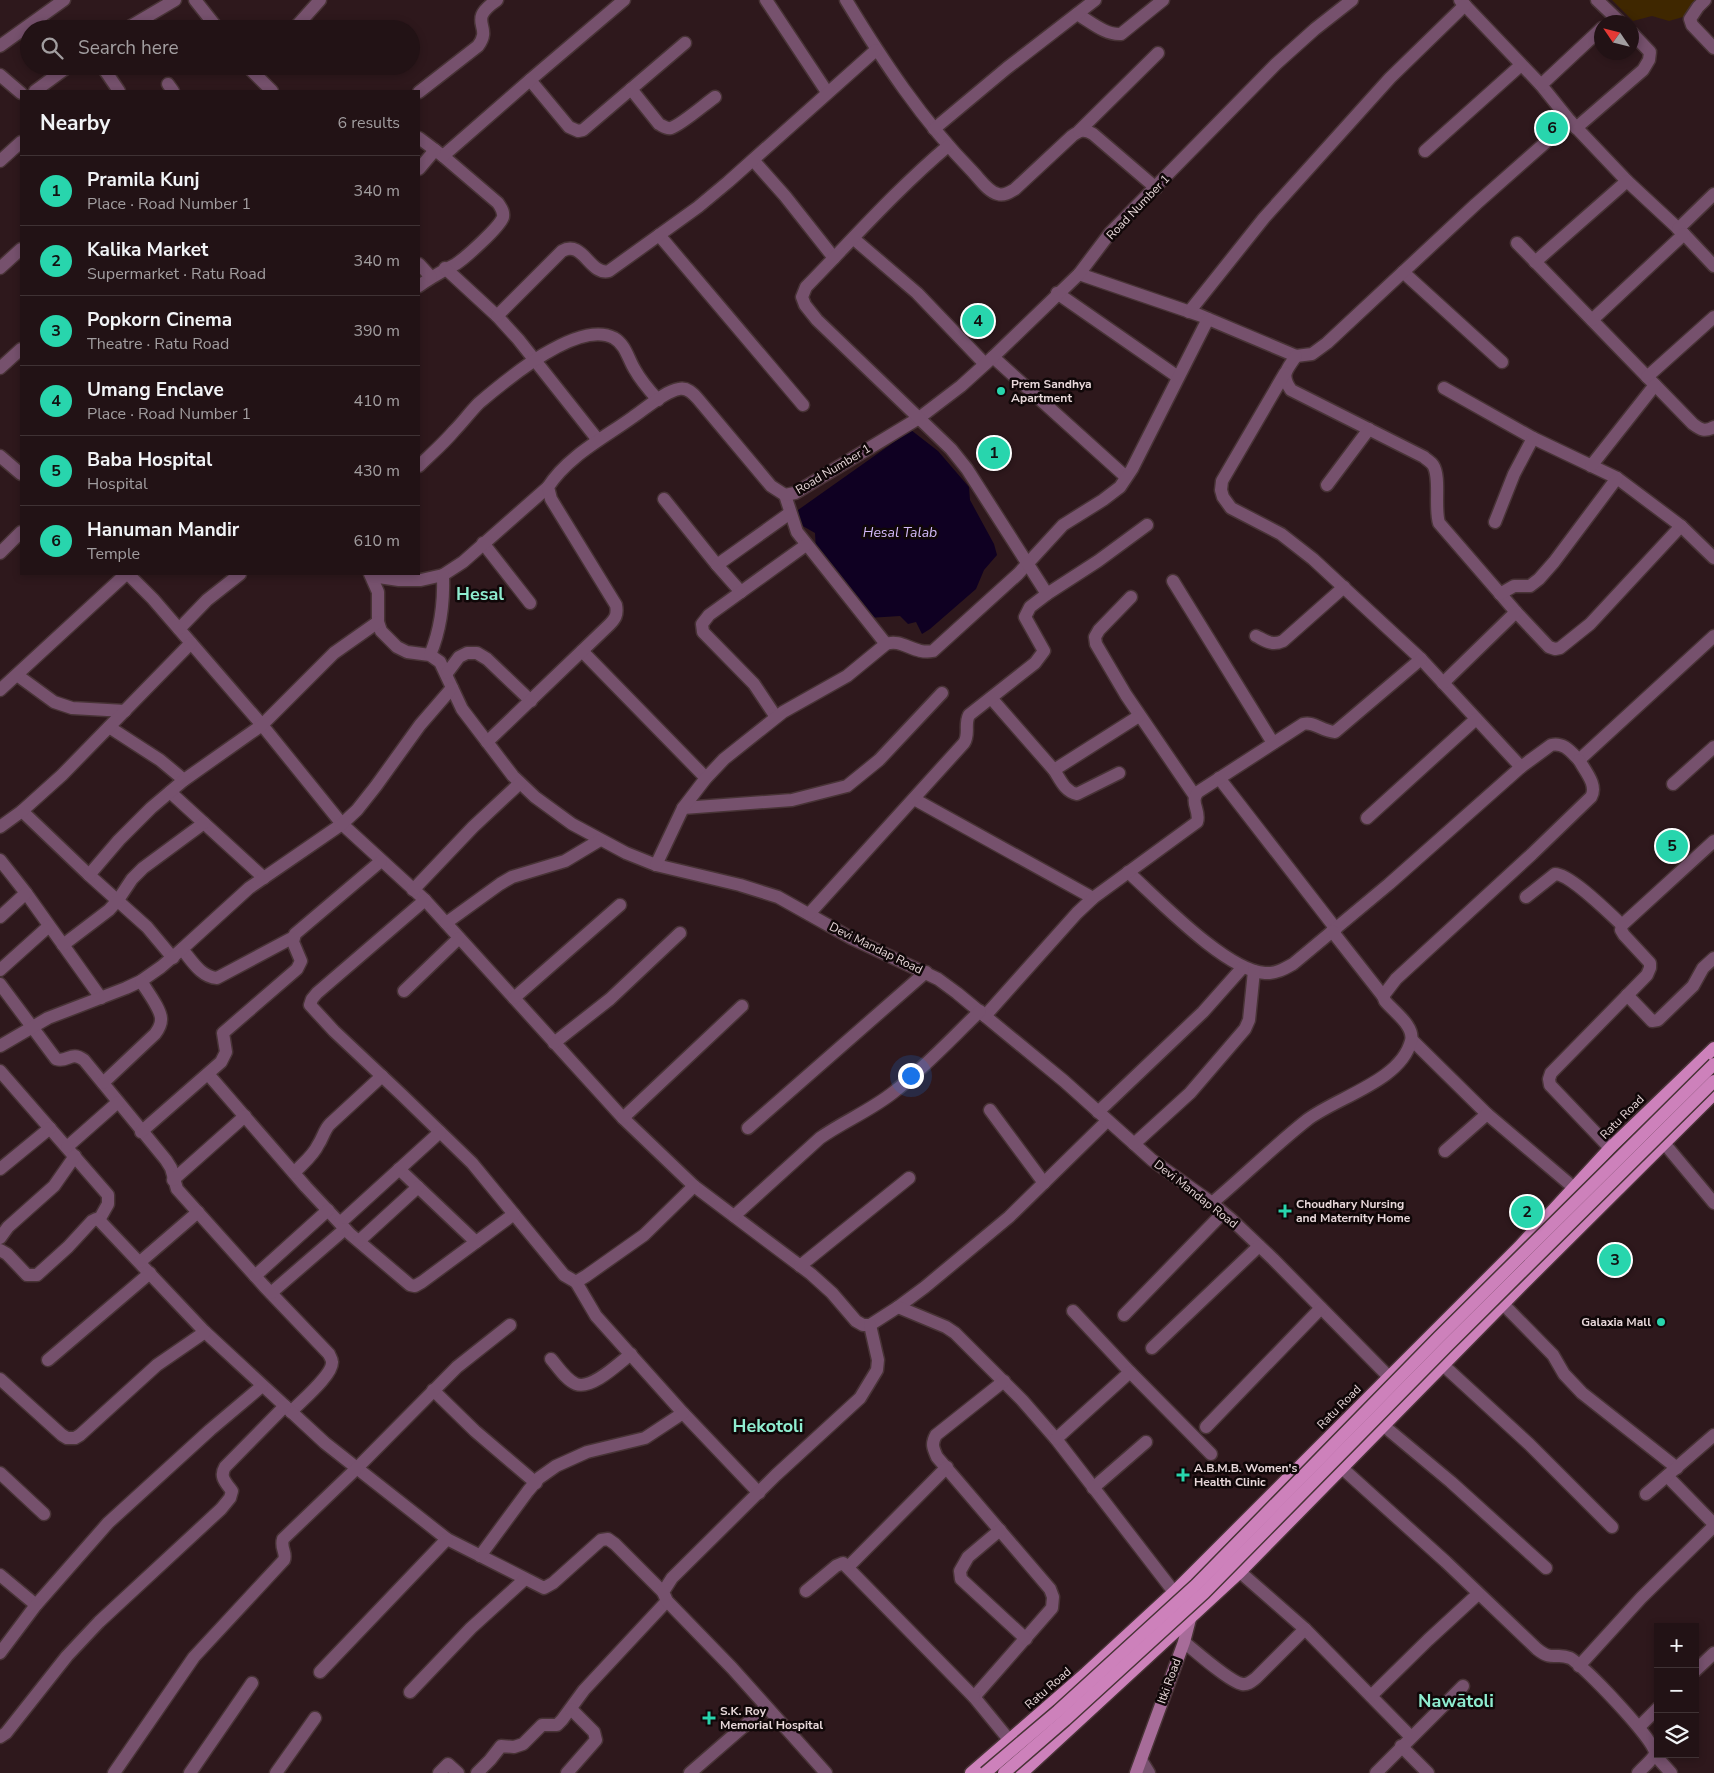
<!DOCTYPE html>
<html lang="en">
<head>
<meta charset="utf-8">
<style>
  :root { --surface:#221215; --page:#2e2022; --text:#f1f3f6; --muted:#a29ea0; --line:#3f3234; --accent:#28d5ad }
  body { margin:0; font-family:"Nunito Sans",sans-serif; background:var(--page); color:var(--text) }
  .controls { position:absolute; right:15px; bottom:15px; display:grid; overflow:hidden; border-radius:0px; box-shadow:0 2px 8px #0003 }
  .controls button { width:45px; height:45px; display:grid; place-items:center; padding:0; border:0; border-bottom:1px solid var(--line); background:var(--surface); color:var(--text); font:25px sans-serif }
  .compass { position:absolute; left:1594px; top:15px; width:45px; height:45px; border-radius:50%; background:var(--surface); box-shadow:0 2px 8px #0003; rotate:305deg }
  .you { position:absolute; left:910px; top:1075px; width:18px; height:18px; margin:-12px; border:4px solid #fff; border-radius:50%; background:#1a73e8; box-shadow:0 0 0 8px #1a73e833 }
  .badge { display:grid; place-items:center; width:32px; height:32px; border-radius:50%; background:var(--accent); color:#111; font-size:16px; font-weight:700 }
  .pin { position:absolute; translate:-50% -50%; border:2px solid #fff; box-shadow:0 1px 5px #0006 }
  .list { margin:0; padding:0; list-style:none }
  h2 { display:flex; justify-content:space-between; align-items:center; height:65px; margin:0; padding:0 20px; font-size:21px }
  h2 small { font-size:16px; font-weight:400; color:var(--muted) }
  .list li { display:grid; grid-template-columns:32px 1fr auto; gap:15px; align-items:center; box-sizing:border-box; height:70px; padding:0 20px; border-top:1px solid var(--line) }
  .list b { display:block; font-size:19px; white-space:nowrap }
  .list p { margin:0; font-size:16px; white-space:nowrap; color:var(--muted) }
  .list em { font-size:16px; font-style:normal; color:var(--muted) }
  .icon { flex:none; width:28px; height:28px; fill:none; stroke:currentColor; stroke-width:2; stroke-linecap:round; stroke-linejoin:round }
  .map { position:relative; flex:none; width:1714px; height:1773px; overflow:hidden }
  .search { position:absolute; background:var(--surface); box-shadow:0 2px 8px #0003; left:20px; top:20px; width:400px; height:55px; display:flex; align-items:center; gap:12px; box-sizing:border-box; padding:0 18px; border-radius:28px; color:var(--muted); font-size:19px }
  .panel { position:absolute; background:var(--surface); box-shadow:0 2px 8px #0003; left:20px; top:90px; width:400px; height:485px; border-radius:0px }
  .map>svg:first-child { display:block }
  .green { fill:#3f2700 }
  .water { fill:#0f0022 }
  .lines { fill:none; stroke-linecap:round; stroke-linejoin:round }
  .street-casing { stroke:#483336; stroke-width:15 }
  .secondary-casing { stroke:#483336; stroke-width:15 }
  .primary-casing { stroke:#483336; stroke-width:15 }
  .street { stroke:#76516d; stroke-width:12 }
  .secondary { stroke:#a76c99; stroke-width:12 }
  .primary { stroke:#cd81bb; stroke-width:12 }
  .primary-bridge-casing { stroke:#483336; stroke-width:15; stroke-linecap:butt }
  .primary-bridge { stroke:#cd81bb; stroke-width:12 }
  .poi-dot { fill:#28d5ad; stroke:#100708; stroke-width:2 }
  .labels { text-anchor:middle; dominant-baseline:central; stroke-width:5; stroke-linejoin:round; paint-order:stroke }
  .street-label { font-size:12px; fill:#e7d7d9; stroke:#100708 }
  .poi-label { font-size:12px; font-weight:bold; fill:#e7d7d9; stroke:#100708; text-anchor:start }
  .water-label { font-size:14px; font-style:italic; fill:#d3baf9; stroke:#100708 }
  .district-label { font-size:18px; font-weight:bold; fill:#8fedd0; stroke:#100708 }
</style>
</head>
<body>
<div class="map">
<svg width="1714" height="1773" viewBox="0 0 1714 1773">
  <rect width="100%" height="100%" fill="#2e181c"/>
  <path class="green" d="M1612,0h88l-17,17 -14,4 -17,-5 -19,5z"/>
  <path class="water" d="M911,430l27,21 31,36 1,13 24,44 3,11 -13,15 -8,19 -46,40 -8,5 -6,-12 -8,2 -8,-8 -32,2 -52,-68 -1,-17 -14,-8 -3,-15z"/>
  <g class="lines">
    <g class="street-casing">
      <g id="street">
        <path d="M195,0l23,29"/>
        <path d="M766,0l61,92"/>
        <path d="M846,0c37,61 76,120 126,171 7,7 16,21 26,23 6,2 12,-2 17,-5l57,-53c8,-6 12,-7 21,-2l63,54"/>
        <path d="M1460,0l81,85 29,36 57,60 57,53 30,32"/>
        <path d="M1597,0l23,22"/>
        <path d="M1705,0l-7,7 -8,12 2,6 22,23"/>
        <path d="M1077,14c14,8 28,21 44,20l42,-34"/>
        <path d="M126,29l49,-29"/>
        <path d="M294,29l26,-29"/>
        <path d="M0,46l64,-46"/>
        <path d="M102,66l17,25"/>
        <path d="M247,66l25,25"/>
        <path d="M0,75l21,18"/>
        <path d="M530,80l39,47 9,4 5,-1 102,-87"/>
        <path d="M168,84l5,7"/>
        <path d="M1541,85l61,-57"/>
        <path d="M631,89l28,35c4,2 7,5 12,4 10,-3 34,-24 44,-31"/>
        <path d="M35,91l34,-25"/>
        <path d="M419,92l59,-46c16,-21 -13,-24 19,-46"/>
        <path d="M1576,128l67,-58 6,-10 1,-8 -18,-19"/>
        <path d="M934,129l73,-61 88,-68"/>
        <path d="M1079,131l79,-78"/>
        <path d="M419,138l24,18 55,47c3,5 6,8 5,14 -3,10 -38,41 -47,47 -13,7 -25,13 -37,22"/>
        <path d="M1425,151l96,-86"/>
        <path d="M443,156l87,-76 94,-80"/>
        <path d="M753,160l32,36 49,62"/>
        <path d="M0,161l21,-19"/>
        <path d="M419,169l16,-19"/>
        <path d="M1678,229l36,-35"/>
        <path d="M659,235l144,170"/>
        <path d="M854,239l63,54 68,71"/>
        <path d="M1517,243l176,181c8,6 12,8 21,3"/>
        <path d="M1535,262l92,-81"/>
        <path d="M419,264l12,13"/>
        <path d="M0,268l21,-19"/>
        <path d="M445,268l52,48 21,23 80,101"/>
        <path d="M1403,272l99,90"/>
        <path d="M1079,274l120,41 97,41 16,-2 15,-11 149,-139 94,-83"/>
        <path d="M1057,293l121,84"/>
        <path d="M1189,312l75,-94 126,-140 75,-73"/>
        <path d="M497,316l65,-65c21,-12 28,25 47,20l89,-64 30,-25 148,-132"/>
        <path d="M1592,320l92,-86"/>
        <path d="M1296,356c-9,14 -16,18 -5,34l133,67c3,3 7,5 9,8 8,12 1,42 6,58l77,89 33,35 6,2 5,-1 30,-24 91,-98"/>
        <path d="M993,357l133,120"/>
        <path d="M0,368l21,-19"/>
        <path d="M1285,373l-63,108 -1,9 2,7 8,11 50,26 32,25 108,100 100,108"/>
        <path d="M1647,377l67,-60"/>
        <path d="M1444,388l89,50 84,40 64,48 33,32"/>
        <path d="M0,456l21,18"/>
        <path d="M419,466c11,-11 24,-22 35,-35 9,-9 16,-19 25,-28 27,-23 99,-84 135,-65 12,7 14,21 21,32 6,11 14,20 23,30"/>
        <path d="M1591,466l64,-81"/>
        <path d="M1327,485l42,-56"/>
        <path d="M785,495l12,37 89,112"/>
        <path d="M664,499l53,66 24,27"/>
        <path d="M1495,522l19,-48 19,-36"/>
        <path d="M483,543l47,60"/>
        <path d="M0,553l21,-21"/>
        <path d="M717,565l73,-52"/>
        <path d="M128,574l25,25 109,126 80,99 83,76 198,218 71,68 117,88 21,19 24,28 7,4h7l28,-18 27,-20 84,-70 98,-96"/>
        <path d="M370,574l8,18v30l3,9 16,16 10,5 23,3 10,7 22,47 51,67 22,21 37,27 54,29 30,12 84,20 38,12 73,41 87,41 19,14 107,88 88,79 60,43 19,16 42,40 122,124"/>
        <path d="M372,576l27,4h22l22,-5 20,-13 85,-75"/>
        <path d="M1173,581l100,162"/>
        <path d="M1047,594l51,-33 49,-36"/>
        <path d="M1500,594l14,-8h16l9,-7 15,-17 63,-84"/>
        <path d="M1131,597l-32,33 -4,7 1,7 30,51 69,101"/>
        <path d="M179,629l28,-29 33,-26"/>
        <path d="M1256,636c10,5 16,10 27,5l61,-54"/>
        <path d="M582,651l124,127"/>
        <path d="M430,655c11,-26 14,-51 13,-80"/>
        <path d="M447,673l12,-16 8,-4h10l10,6 44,42"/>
        <path d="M17,675l37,27 18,6 53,3"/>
        <path d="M1443,683l73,-71"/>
        <path d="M0,690l126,-116"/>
        <path d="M991,698l63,72 85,-54"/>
        <path d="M776,717l-22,-33 -51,-52 -1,-8 7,-9 97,-70"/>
        <path d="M109,727l51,33 24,20"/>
        <path d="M487,742l122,-117c6,-6 9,-10 7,-20l-65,-106 -3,-12c20,-31 56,-49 85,-70 12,-8 32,-26 46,-28 8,-2 14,4 19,10l73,87 14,9 10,-2 124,-75 42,-32 32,-29 86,-83 31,-41 166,-169 39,-35 37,-29"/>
        <path d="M1054,770c6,9 11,22 23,24l42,-21"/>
        <path d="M1219,778l117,151"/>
        <path d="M1673,784l41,-37"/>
        <path d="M170,792l94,86"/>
        <path d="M914,799l179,99"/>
        <path d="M683,808l109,-8 55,-14 32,-26 63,-67"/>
        <path d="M22,811l67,64 58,52 26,31"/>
        <path d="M1367,818l109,-99"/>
        <path d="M0,827l22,-16 40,-36 129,-132"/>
        <path d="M0,860l26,33 75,105"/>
        <path d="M656,865l27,-57 23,-30 18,-19 59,-47 64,-36 39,-32c16,-6 28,11 47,7l85,-77 45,-49 40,-25 17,-13 12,-18 76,-150"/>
        <path d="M1128,872c29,26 98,99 137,101 10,1 19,-4 28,-9l96,-80 132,-117 30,-22c13,-3 20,7 28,15l135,-124"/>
        <path d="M89,875l30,-35 32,-32 33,-28 78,-55 72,-72 44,-31"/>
        <path d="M413,890l60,-63 47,-44"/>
        <path d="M1526,897l29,-23c15,0 54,39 67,51"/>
        <path d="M425,900l-108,93 -5,6 -2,6 24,26 68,64 70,68 92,112 12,7 10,-6 58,-41 50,-49"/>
        <path d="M809,914l155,-171c6,-9 0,-18 5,-28l66,-52 9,-12 -19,-34 5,-10 17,-13 -80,-125 -16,-20 -134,-129 -12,-15 -3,-8 4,-10c47,-48 91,-98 142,-141"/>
        <path d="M0,917l26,-24"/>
        <path d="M446,923l54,-39 12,-7 53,-16 35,-21"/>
        <path d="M1332,931l51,65"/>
        <path d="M63,945l46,-35 9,-10 14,-21 11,-11 61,-45"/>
        <path d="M182,949c10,12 19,28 35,29l75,-40"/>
        <path d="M0,970l49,-44"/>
        <path d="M0,984l56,75c12,4 15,-9 28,1l82,100 5,8 6,21 87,97 65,68c1,3 3,5 3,8 1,13 -32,40 -41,50"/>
        <path d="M404,991l55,-53"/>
        <path d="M1627,995l25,26 6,-1 35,-34 10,-18 11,-10"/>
        <path d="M514,998l106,-93"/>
        <path d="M985,1016l92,-103 16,-15 104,-76c4,-11 -8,-20 1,-30l105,-68c11,-3 18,7 32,8l86,-73"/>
        <path d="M1412,1040l75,74"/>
        <path d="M554,1043l56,-44 70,-66"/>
        <path d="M0,1046l48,-28 78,-30 15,-7 20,-14 21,-18 67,-61 93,-64 15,-14 19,-24 44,-61 32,-37"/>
        <path d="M0,1071l108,124v9l-9,16"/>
        <path d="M208,1074l98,113 44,47 60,51 5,1 7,-4 92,-68"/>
        <path d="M103,1083l52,-49c3,-4 6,-9 6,-14 1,-10 -15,-30 -20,-39"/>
        <path d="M990,1110l54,73"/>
        <path d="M1098,1112l105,-100 40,-45"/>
        <path d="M623,1118l119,-112"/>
        <path d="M748,1128l178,-156"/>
        <path d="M141,1132l80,-70 5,-10 -3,-19 74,-64 4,-8 -8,-19 2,-8 86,-73"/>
        <path d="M1664,1143l50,60"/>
        <path d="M1134,1144l56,-51 55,-64 4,-9 5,-49"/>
        <path d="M67,1147l51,-45"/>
        <path d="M1610,1148l-60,-63 -1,-6 2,-6 96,-98 3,-7v-5l-26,-28 -3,-5 1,-5 92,-84"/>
        <path d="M1445,1151l42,-37 86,73"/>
        <path d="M0,1169l50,-41"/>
        <path d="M399,1169l77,73"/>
        <path d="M294,1173c8,-9 19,-17 24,-28 5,-7 6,-15 12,-21l52,-48"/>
        <path d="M173,1180l72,-64"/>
        <path d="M1212,1203c32,-27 62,-57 95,-83 30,-23 94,-39 104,-79 4,-15 -17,-29 -26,-40l-2,-5 13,-17 136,-125 59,-57c7,-12 -6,-26 -12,-37"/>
        <path d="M734,1216l86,-78c24,-17 52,-28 75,-47 30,-24 57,-53 85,-80"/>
        <path d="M340,1223l100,-91"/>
        <path d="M0,1238l8,-11 46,-41 21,-30"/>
        <path d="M359,1241l59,-54"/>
        <path d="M0,1250l7,4 20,21h10l31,-28 24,-26 4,-2 3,1 106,112 120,111 122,96 97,49 9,-5 48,-43 7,-1 7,5 48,48"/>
        <path d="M140,1262l58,-50"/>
        <path d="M800,1266l109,-88"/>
        <path d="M255,1276l73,-66"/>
        <path d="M576,1282l20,34 87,97 76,80"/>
        <path d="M271,1293l74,-64"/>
        <path d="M1504,1305l49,50 11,19 18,19 95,75"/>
        <path d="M898,1307l48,20 9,6 67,67 34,39 118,153"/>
        <path d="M1073,1311l57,61"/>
        <path d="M1124,1315l99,-102"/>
        <path d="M1152,1348l107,-102"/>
        <path d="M551,1359c7,8 15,21 25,25 16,6 43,-21 55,-30"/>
        <path d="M48,1360l102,-87"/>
        <path d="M1443,1365l86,79 83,83"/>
        <path d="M0,1379l62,56 5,3h8l5,-3 77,-70 48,-33"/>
        <path d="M1004,1381l-68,54c-5,9 -3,13 1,22l113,132 3,8 -1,11 -78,89 41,50"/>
        <path d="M433,1390l42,41 61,52"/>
        <path d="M1384,1426l67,56 95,86"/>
        <path d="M1206,1427l115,-119"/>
        <path d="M1056,1439l74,-67 81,82"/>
        <path d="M1342,1468l104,94 91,87c16,13 19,3 33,9 12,6 86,83 85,95 -1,6 -13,15 -17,20"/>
        <path d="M0,1473l44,41"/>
        <path d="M1667,1476l47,48"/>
        <path d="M1093,1488l53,-46"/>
        <path d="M1646,1494l68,-59"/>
        <path d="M1000,1530l-32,27 -8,14 1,8 65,60"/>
        <path d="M480,1556l48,-65 11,-13 17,-12 31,-14 58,-14 38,-25"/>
        <path d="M848,1567l99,-100"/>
        <path d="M1240,1572l65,57 106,108"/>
        <path d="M0,1575l36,30"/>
        <path d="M806,1591l30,-25 7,-3 131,134"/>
        <path d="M1184,1642c11,9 46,40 58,42 6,1 10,-3 14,-6l49,-49"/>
        <path d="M0,1653l36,-48 72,-82 102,-93 52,-44"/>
        <path d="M1579,1666l62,-68 73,-72"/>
        <path d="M1695,1671l19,-18"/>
        <path d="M320,1672l127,-133"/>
        <path d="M410,1692l61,-64 54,-49"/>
        <path d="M1371,1696l57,-56 50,-46"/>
        <path d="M1639,1727l19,-19"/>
        <path d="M0,1737l6,-4 61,-77 32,-34 122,-113 9,-11 2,-7c-6,-8 -13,-14 -7,-24l60,-61"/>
        <path d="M1401,1746l27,27"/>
        <path d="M1655,1755l16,18"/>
        <path d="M1141,1760l8,13"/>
        <path d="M114,1773l80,-116 90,-97c3,-7 -4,-12 -1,-21l74,-71 100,-101 53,-42"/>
        <path d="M190,1773l62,-90"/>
        <path d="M276,1773l39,-55"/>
        <path d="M439,1773l9,-9 10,9"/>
        <path d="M477,1773l13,-13 11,-14 13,1 9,-3 19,-19h15l5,-5 22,-30 83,-89"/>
        <path d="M567,1773l29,-33 -2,-8 -23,-23"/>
        <path d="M690,1773l76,-66"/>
        <path d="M826,1773l-94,-105 -65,-67 -4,-9 9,-14 104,-103 84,-77 17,-28 1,-10 -8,-35"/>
        <path d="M1376,1773l87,-87"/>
      </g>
    </g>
    <g class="secondary-casing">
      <path id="secondary" d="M1136,1773l48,-131 6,-23 -3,-6"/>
    </g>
    <g class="primary-casing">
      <g id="primary">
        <path d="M971,1773l115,-100 88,-81 345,-345 91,-99 104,-100"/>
        <path d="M1022,1773l218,-201 282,-287 192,-191"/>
      </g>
    </g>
    <use href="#street" class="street"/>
    <use href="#secondary" class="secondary"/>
    <use href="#primary" class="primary"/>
    <g class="primary-bridge-casing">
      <g id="primary-bridge">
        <path d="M985,1773l73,-62 138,-126 243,-248 275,-273"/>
        <path d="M1004,1773l61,-53 139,-127 243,-247 267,-265"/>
      </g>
    </g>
    <use href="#primary-bridge" class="primary-bridge"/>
  </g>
  <g class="poi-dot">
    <circle cx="1001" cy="391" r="5"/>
    <path d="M1282.5 1203.5h5v5h5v5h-5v5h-5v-5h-5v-5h5z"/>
    <circle cx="1661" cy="1322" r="5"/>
    <path d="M1180.5 1467.5h5v5h5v5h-5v5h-5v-5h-5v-5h5z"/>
    <path d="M706.5 1710.5h5v5h5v5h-5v5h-5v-5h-5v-5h5z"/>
  </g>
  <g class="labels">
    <g class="street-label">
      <text transform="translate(1138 207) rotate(-46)">Road Number 1</text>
      <text transform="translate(833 469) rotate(-31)">Road Number 1</text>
      <text transform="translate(876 948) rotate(26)">Devi Mandap Road</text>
      <text transform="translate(1622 1117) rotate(-45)">Ratu Road</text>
      <text transform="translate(1196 1194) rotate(38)">Devi Mandap Road</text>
      <text transform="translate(1339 1407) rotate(-45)">Ratu Road</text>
      <text transform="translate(1169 1681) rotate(-70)">Itki Road</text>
      <text transform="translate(1048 1688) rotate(-41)">Ratu Road</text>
    </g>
    <g class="poi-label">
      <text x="1011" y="384">Prem Sandhya<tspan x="1011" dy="14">Apartment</tspan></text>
      <text x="1296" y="1204">Choudhary Nursing<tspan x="1296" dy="14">and Maternity Home</tspan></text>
      <text x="1651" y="1322" text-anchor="end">Galaxia Mall</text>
      <text x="1194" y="1468">A.B.M.B. Women's<tspan x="1194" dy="14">Health Clinic</tspan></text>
      <text x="720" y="1711">S.K. Roy<tspan x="720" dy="14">Memorial Hospital</tspan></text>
    </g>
    <g class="water-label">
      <text x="900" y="532">Hesal Talab</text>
    </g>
    <g class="district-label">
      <text x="480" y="594">Hesal</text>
      <text x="768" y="1426">Hekotoli</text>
      <text x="1456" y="1701">Nawātoli</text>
    </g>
  </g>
</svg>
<div class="controls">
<button>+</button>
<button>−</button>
<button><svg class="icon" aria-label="layers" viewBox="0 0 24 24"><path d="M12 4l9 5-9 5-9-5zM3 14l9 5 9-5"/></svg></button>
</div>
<svg class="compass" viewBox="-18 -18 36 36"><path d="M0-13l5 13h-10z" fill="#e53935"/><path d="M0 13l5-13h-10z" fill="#a29ea0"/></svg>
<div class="you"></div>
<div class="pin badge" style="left:994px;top:453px">1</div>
<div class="pin badge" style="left:1527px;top:1212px">2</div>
<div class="pin badge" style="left:1615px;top:1260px">3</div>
<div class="pin badge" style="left:978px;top:321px">4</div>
<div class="pin badge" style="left:1672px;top:846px">5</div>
<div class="pin badge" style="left:1552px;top:128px">6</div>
<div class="search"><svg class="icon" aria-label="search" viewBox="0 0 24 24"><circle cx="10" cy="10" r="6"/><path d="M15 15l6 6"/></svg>Search here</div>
<section class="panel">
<h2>Nearby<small>6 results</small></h2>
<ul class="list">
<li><span class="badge">1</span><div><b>Pramila Kunj</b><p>Place · Road Number 1</p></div><em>340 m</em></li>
<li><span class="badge">2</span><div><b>Kalika Market</b><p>Supermarket · Ratu Road</p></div><em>340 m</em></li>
<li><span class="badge">3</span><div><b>Popkorn Cinema</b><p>Theatre · Ratu Road</p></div><em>390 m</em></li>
<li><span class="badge">4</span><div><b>Umang Enclave</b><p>Place · Road Number 1</p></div><em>410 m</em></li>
<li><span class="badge">5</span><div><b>Baba Hospital</b><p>Hospital</p></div><em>430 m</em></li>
<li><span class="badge">6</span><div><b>Hanuman Mandir</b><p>Temple</p></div><em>610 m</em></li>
</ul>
</section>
</div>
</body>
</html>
